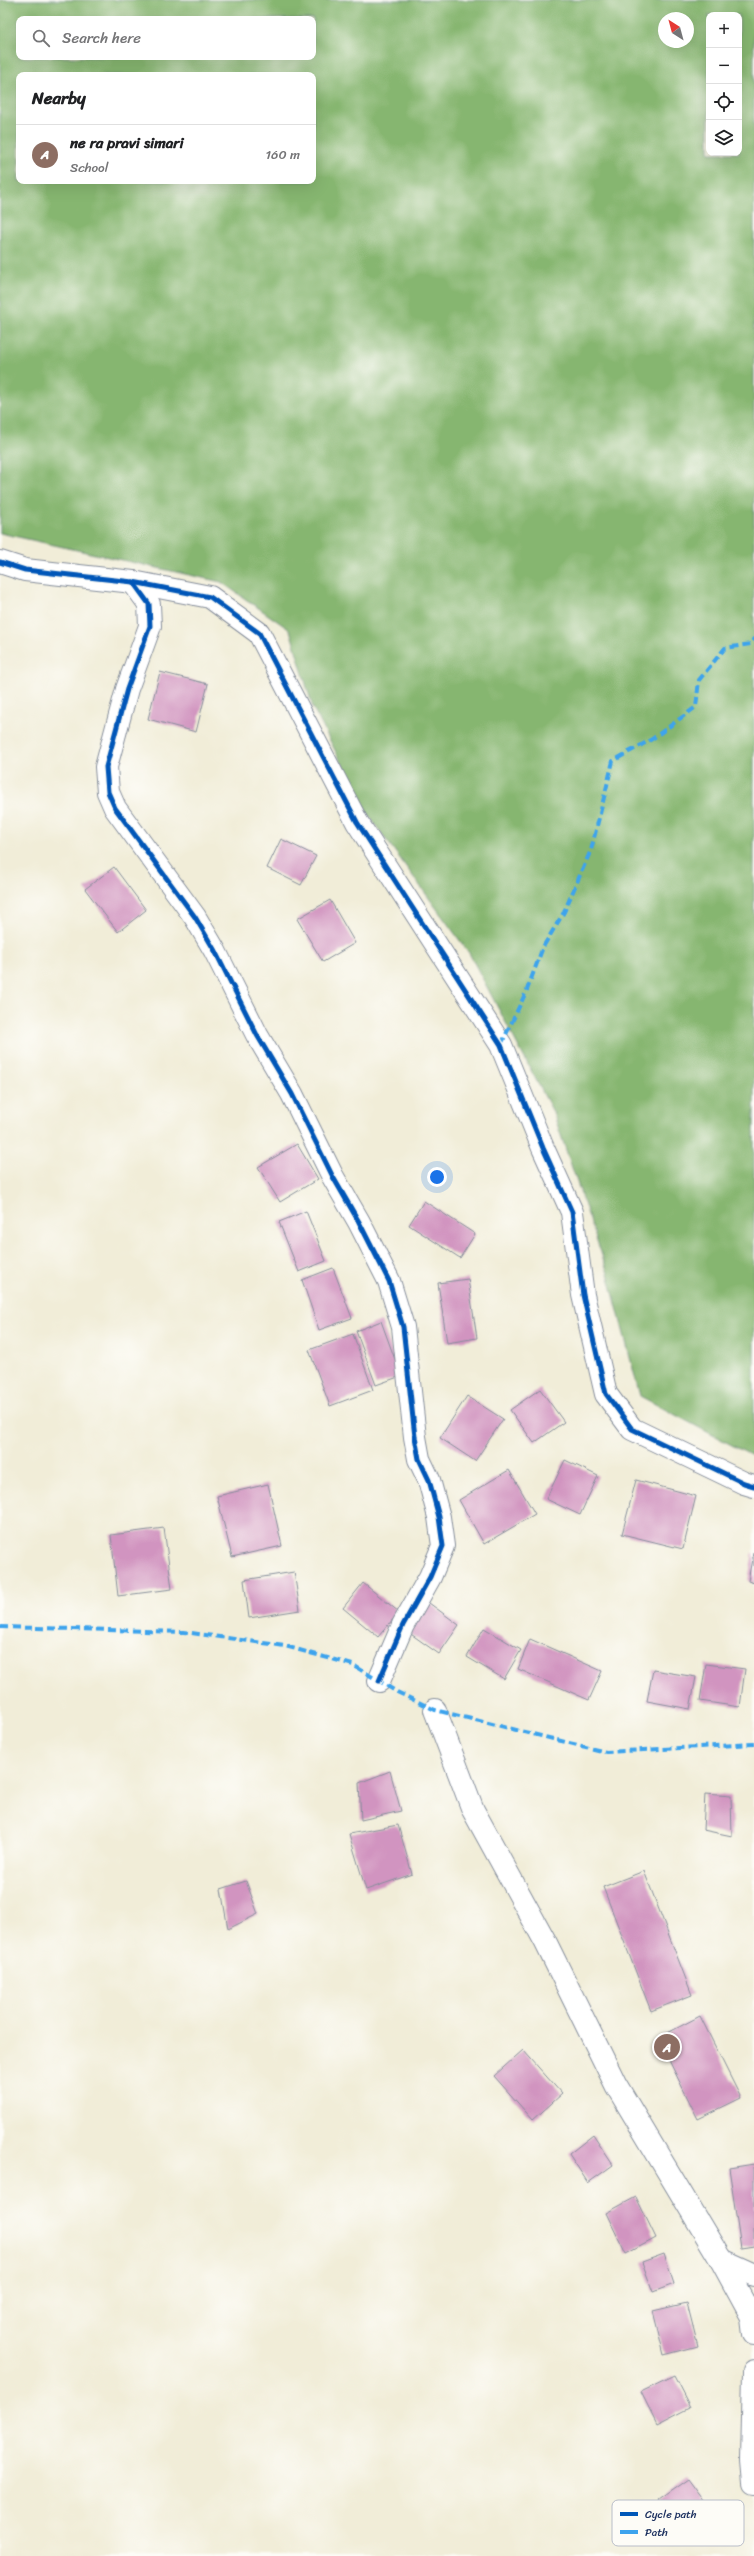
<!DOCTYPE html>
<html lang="en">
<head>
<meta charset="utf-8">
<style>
  :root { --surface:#fff; --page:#f6f6f6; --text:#202124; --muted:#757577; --line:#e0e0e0; --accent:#7c3aed }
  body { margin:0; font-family:Sriracha,sans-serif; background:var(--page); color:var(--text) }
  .controls { position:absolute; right:12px; top:12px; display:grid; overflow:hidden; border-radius:8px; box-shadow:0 4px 16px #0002 }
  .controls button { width:36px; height:36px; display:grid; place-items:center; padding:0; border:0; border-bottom:1px solid var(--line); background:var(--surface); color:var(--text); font:20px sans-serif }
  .compass { position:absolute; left:658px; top:12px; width:36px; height:36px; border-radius:50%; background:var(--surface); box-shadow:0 4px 16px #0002; rotate:324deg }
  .you { position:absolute; left:437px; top:1177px; width:14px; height:14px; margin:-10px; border:3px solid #fff; border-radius:50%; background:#1a73e8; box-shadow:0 0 0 6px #1a73e833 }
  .badge { display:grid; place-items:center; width:26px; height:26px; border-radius:50%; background:var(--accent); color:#fff; font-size:13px; font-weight:700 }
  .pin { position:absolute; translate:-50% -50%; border:2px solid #fff; box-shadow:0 1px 4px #0006 }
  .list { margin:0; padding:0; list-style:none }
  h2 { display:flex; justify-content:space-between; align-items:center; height:52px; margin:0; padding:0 16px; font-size:17px }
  h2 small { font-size:13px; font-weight:400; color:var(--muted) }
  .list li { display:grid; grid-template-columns:26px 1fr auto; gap:12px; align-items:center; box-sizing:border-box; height:60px; padding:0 16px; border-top:1px solid var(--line) }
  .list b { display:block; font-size:15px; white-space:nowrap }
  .list p { margin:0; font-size:13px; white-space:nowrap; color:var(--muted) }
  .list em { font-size:13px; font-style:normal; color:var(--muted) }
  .icon { flex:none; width:22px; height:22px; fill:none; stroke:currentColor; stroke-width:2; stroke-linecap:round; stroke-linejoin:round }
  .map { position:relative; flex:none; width:754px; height:2556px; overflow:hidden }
  .search { position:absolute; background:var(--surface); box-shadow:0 4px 16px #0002; left:16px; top:16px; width:300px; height:44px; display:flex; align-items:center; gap:10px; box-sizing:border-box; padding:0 14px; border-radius:8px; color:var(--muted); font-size:15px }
  .panel { position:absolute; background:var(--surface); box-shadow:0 4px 16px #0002; left:16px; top:72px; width:300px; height:112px; border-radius:8px }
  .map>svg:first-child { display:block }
  .forest { fill:#86b66f; stroke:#507266; fill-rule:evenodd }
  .building { fill:#d194c0 }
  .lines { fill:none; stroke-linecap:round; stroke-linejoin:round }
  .minor-casing { stroke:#868e9b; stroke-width:24 }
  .minor { stroke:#fff; stroke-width:22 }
  .quiet { stroke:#3da3ed; stroke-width:4; stroke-dasharray:8 4; stroke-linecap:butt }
  .cycleway-casing { stroke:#fdfcf7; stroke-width:8 }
  .cycleway { stroke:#0057b8; stroke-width:5 }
  .key { fill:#fdfcf7; stroke:#b9bec9; stroke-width:1 }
  .key-label { font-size:11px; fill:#1b2f5e }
</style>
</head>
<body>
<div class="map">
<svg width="754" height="2556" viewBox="0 0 754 2556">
  <rect width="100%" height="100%" fill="#fdfcf7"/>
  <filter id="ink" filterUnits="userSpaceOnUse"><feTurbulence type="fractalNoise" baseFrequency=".025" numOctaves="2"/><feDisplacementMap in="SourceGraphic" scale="8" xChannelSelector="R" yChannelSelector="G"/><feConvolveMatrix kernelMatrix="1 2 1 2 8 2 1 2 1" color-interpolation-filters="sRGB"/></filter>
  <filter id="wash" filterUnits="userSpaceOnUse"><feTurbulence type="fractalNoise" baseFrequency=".012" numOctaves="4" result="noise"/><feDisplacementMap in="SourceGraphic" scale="16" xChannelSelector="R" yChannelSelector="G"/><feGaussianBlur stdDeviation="0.9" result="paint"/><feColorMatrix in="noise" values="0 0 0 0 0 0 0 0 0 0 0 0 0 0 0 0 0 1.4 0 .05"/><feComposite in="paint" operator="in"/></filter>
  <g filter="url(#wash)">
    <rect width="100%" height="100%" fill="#f1edd8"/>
    <path class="forest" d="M0,0h754v1457l-114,-61 -32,-123 -55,-161 -84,-159 -100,-137 -56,-108 -23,-78 -69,-48 -221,-49zM709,15h30v138h-30zM664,18h24v24h-24zM19,19h294v38h-294zM19,75h294v106h-294z"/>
    <g id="blocks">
      <g class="building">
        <path d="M160,672l48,12 -12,48 -48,-13z"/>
        <path d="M281,839l35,17 -15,29 -34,-17z"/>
        <path d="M114,867l32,43 -28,22 -33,-43z"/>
        <path d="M330,900l25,43 -32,19 -26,-43z"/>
        <path d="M297,1144l21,35 -38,23 -22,-35z"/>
        <path d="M424,1201l51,33 -15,24 -51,-33z"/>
        <path d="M306,1211l20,50 -27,11 -20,-50z"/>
        <path d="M333,1268l19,50 -33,12 -17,-50z"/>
        <path d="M468,1279l9,59 -30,5 -9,-60z"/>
        <path d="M381,1321l20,55 -25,9 -20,-54z"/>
        <path d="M353,1334l20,56 -43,16 -21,-56z"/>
        <path d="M540,1389l24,33 -30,21 -24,-33z"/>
        <path d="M467,1396l36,23 -28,42 -35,-23z"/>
        <path d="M565,1460l33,16 -18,39 -34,-16z"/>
        <path d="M509,1470l26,44 -51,30 -25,-44z"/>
        <path d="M636,1480l60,16 -13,53 -61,-15z"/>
        <path d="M268,1484l14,62 -50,11 -15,-61z"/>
        <path d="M164,1528l8,61 -54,7 -7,-61z"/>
        <path d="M753,1553h1v30l-6,-2z"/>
        <path d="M294,1572l6,38 -51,8 -5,-38z"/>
        <path d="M363,1583l36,29 -21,25 -35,-29z"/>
        <path d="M429,1603l30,22 -20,29 -31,-22z"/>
        <path d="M484,1628l37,22 -17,29 -37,-22z"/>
        <path d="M530,1639l72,32 -13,29 -71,-31z"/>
        <path d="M706,1664l39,5 -5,38 -40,-6z"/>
        <path d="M653,1670l43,7 -6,32 -43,-8z"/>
        <path d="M390,1771l11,40 -40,9 -2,-37z"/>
        <path d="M705,1794l26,2 1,40 -29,-6z"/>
        <path d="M398,1825l14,49 -46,16 -17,-56z"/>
        <path d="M644,1871l48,124 -41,16 -48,-124z"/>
        <path d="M246,1881l12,33 -30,15 -7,-40z"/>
        <path d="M700,2016l41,82 -43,21 -40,-81z"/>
        <path d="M523,2050l39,44 -29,26 -39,-44z"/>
        <path d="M593,2135l20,30 -25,18 -19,-29z"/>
        <path d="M754,2164v82l-13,2 -12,-80z"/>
        <path d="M636,2197l20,41 -30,16 -20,-41z"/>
        <path d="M664,2254l10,30 -21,8 -11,-30z"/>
        <path d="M687,2303l11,43 -34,9 -11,-44z"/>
        <path d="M674,2376l16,31 -33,17 -16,-32z"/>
        <path d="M688,2479l25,34 -31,22 -24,-35z"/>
      </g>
    </g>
  </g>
  <g filter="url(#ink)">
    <use href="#blocks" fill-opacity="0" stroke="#868e9b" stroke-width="1"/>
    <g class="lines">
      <g class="minor-casing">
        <g id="minor">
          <path d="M0,562l25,8 108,12 77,15 49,36 98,189 144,223 42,103 29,64 11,83 23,99 26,35 112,54 10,3"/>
          <path d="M133,582l16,22 1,22 -23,63 -21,78 2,25 7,16 80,109 20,34 42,84 35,59 41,83 26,45 30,59 14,46 12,110 4,22 10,21 10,37 4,29 -13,31 -27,48 -24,56"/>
          <path d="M435,1710l38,100 72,131 71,144 105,175 31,57 2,17"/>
          <path d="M721,2260l33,15"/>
          <path d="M754,2372l-2,89 2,22"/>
        </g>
      </g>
      <use href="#minor" class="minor"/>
      <g class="quiet">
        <path d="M501,1045l26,-55 16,-43 21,-35 27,-62 22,-89 39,-22 44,-32 3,-27 26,-32 26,-4 3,-6"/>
        <path d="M0,1627l184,5 101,14 68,19 44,27 38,18 171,42 148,-8"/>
      </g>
      <g class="cycleway-casing">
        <g id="cycleway">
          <path d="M0,562l25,8 108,12 77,15 49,36 98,189 144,223 42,103 29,64 11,83 23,99 26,35 112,54 10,3"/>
          <path d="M133,582l16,22 1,22 -23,63 -21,78 2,25 7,16 80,109 20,34 42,84 35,59 41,83 26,45 30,59 14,46 12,110 4,22 10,21 10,37 4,29 -13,31 -27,48 -24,56"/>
        </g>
      </g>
      <use href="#cycleway" class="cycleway"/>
    </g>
  </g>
  <rect x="612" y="2500" width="132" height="46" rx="6" class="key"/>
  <rect x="620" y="2512" width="18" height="4" fill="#0057b8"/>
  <rect x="620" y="2530" width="18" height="4" fill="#3da3ed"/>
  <g class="key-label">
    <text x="645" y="2518">Cycle path</text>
    <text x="645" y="2536">Path</text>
  </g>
</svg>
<div class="controls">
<button>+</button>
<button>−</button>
<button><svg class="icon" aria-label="locate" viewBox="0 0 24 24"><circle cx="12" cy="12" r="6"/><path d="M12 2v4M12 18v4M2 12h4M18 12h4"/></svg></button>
<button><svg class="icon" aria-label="layers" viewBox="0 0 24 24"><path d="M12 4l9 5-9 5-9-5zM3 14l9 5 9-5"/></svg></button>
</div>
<svg class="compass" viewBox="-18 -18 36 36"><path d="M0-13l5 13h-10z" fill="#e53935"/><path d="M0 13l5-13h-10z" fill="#757577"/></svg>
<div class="you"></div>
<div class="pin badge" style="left:667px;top:2047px;background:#8d6e63">A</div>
<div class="search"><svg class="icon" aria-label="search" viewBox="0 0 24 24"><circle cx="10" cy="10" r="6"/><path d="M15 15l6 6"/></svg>Search here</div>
<section class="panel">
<h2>Nearby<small></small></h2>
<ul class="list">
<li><span class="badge" style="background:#8d6e63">A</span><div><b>ne ra pravi simari</b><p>School</p></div><em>160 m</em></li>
</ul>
</section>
</div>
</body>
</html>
